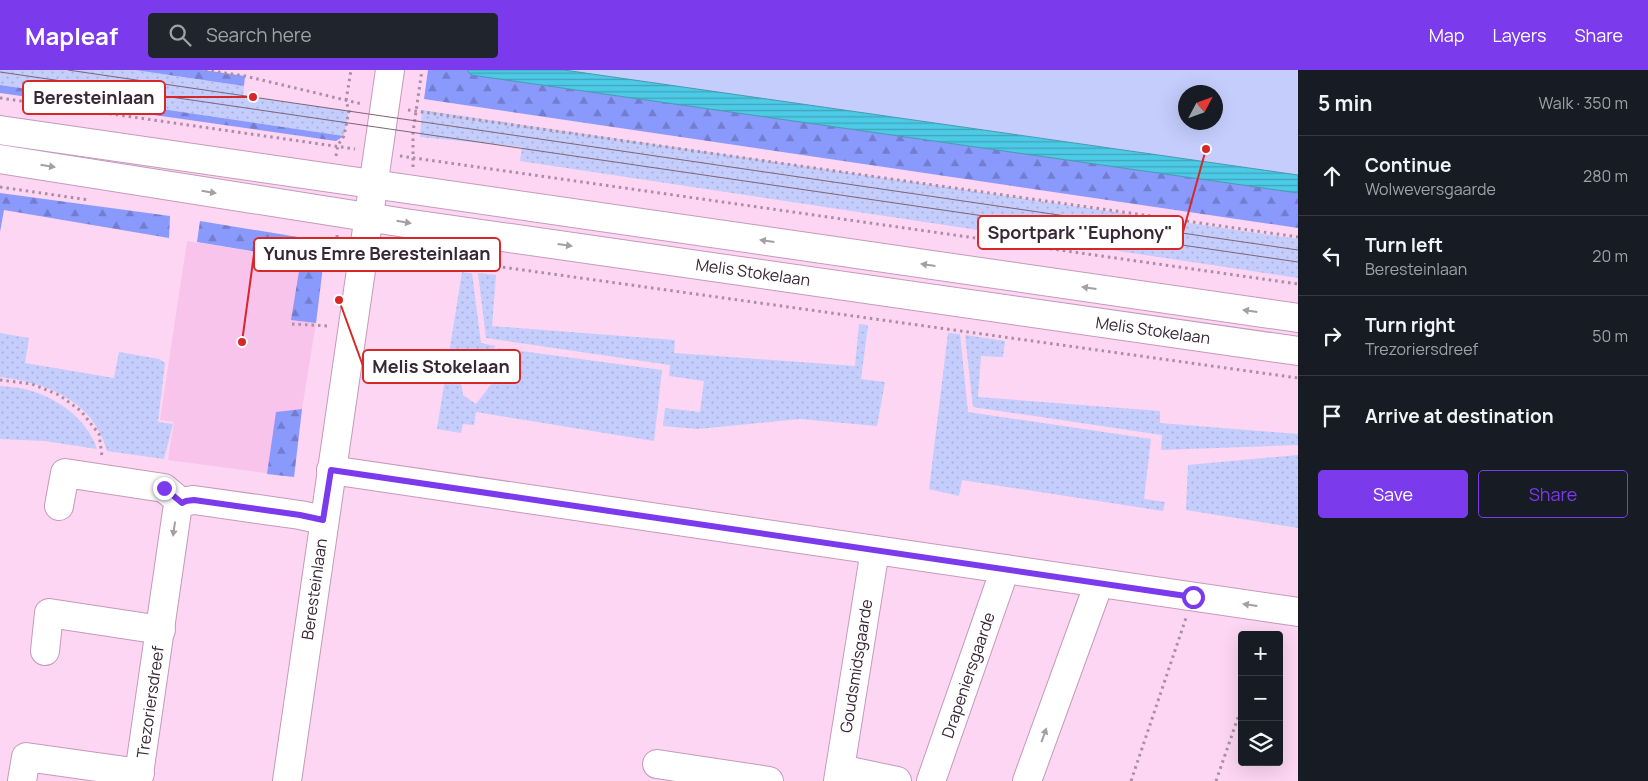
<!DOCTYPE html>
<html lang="en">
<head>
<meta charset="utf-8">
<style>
  :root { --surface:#171b24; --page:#20242c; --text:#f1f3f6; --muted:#9ea1a6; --line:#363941; --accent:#7c3aed }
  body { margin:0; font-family:Manrope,sans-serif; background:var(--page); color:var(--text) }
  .controls { position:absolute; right:15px; bottom:15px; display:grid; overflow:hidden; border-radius:5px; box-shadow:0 5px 20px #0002 }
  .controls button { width:45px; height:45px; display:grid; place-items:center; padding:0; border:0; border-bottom:1px solid var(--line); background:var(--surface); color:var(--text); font:25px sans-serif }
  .compass { position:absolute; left:1178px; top:15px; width:45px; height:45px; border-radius:50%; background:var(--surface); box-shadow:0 5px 20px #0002; rotate:49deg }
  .stop { position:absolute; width:15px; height:15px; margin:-11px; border:4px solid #7c3aed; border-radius:50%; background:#fff }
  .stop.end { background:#7c3aed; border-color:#fff; box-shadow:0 1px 5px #0008 }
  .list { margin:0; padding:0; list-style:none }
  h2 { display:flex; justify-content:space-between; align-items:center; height:65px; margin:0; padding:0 20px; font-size:21px }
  h2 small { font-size:16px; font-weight:400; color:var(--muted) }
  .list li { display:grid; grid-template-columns:32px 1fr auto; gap:15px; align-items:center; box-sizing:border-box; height:80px; padding:0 20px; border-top:1px solid var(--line) }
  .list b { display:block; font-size:19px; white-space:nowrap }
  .list p { margin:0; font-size:16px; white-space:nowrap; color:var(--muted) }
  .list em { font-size:16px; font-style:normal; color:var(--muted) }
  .actions { display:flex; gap:10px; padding:15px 20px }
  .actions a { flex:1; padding:11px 0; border:1px solid var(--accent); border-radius:5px; text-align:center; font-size:18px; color:var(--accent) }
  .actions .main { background:var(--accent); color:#fff }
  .icon { flex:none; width:28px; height:28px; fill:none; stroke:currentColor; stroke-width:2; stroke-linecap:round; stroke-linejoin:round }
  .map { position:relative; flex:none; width:1298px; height:711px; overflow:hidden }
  header { display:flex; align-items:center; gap:30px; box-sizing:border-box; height:70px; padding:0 25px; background:var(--accent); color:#fff }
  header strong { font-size:24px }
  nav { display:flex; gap:28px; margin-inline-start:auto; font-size:18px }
  .search { width:350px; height:45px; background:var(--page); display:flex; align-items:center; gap:12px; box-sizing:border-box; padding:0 18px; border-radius:5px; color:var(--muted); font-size:19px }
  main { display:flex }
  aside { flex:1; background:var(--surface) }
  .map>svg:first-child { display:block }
  .built { fill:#f9c4ec }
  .grass { fill:url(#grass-dots) }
  .forest { fill:url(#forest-firs) }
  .park { fill:#c4cdfc; fill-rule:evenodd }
  .water { fill:url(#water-rules); stroke:#4699b1 }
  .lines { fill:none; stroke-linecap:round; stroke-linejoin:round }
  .minor-casing { stroke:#c599ba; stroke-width:30 }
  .path { stroke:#ab8ea4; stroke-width:3; stroke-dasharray:2.5 4; stroke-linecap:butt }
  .minor { stroke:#fff; stroke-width:28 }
  .tram { stroke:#7d6577; stroke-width:1 }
  .oneway { fill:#a59ea4 }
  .route { stroke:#7c3aed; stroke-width:6 }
  .labels { text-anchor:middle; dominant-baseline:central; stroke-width:4; stroke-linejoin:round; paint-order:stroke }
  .street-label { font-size:16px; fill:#382734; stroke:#fff }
  .leader { fill:none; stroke:#d62828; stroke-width:2 }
  .callout-dot { fill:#d62828; stroke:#fff; stroke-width:2 }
  .callout { fill:#fff; stroke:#d62828; stroke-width:2 }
  .callout-label { font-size:18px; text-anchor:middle; font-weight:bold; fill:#382734 }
</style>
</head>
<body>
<header>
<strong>Mapleaf</strong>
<div class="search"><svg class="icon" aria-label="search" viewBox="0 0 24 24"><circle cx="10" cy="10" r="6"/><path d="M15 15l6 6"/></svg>Search here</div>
<nav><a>Map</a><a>Layers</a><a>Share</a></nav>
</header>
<main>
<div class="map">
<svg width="1298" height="711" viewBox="0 0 1298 711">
  <defs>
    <pattern id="grass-dots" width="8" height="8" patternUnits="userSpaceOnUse" patternTransform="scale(1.25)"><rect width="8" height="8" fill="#c4cdfc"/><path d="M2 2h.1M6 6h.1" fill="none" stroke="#a9b0d9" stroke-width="1.8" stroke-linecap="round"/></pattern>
    <pattern id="forest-firs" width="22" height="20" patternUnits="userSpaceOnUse" patternTransform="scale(1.25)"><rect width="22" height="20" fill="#8a99fc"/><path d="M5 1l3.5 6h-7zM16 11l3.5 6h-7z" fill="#727dcd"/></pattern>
    <pattern id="water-rules" width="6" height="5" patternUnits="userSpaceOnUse" patternTransform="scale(1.25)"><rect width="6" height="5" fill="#4ccae6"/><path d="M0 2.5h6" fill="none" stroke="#40a4bb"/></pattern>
  </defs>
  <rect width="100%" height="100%" fill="#fcd6f2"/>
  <path class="built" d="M187,171l114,18 22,7 -7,57 -14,86 -8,68 -126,-17 6,-38 -14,-2z"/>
  <g class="grass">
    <path d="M0,0h135l109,16 -1,10 106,15 -5,25 -344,-51z"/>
    <path d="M422,40l876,129v39l-778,-117 2,-14 -102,-10z"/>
    <path d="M462,202l10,1 9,70 14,3 -1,8 -9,10 -8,-5 -16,24 2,12 13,9 23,-30 -8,-7 7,-12v-7l164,22 -8,71 -178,-29 -2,13 -11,-1 -2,9 -24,-4z"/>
    <path d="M478,203l18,2 -4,51 183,14 -1,13 181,13 4,-42 9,1 -7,54 24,3 -8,44 -77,-7 -102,10 -35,-3 2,-18 35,4 4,-31 -35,-5 1,-11 -184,-27z"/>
    <path d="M0,263l29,5 -4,25 89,15 5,-26 40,7 6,4 -7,59 15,2 -9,35 -57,-8c-14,-51 -60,-68 -107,-74z"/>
    <path d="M948,263l12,1 8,78 183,27 -7,60 21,3 -2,9 -201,-31 -3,16 -30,-7z"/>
    <path d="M965,265l40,6 -2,16 -22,-1 -3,41 182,14v12l138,11v11l-137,5 1,-15 -189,-28z"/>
    <path d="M0,316c8,1 16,1 24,3 31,7 63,29 73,60l-52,-8 -45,-2z"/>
    <path d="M1298,385v73l-112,-18 2,-45z"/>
  </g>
  <g class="forest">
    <path d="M135,0h68l42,6 -1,10z"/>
    <path d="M428,0h39l4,5 827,118v35l-874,-129z"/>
    <path d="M0,15l344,51 -8,5 -336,-48z"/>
    <path d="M0,123l170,23 -1,22 -165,-28 -4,22z"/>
    <path d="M200,151l122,20 1,25 -7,57 -25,-3 10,-61 -104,-17z"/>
    <path d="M302,339l-8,68 -27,-3 9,-62z"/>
  </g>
  <path class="park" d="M564,0h734v105zM1216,22v30h-30v-30z"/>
  <path class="water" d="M467,0h97l734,105v18l-827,-118z"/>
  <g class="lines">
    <g class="minor-casing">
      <g id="minor">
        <path d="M0,60l1298,188"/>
        <path d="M0,89l405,64 893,128"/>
        <path d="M331,400l967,142"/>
        <path d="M59,436l6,-33 99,15 18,15"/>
        <path d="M45,581l4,-38 112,17"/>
        <path d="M657,694l112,17"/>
        <path d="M840,699l57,12"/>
        <path d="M22,711l4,-24 114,16"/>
        <path d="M138,711l39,-270c3,-8 8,-10 17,-11l106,15 23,5"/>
        <path d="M287,711l103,-711"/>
        <path d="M838,711l37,-231"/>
        <path d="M931,711l74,-212"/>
        <path d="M1027,711l72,-198"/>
      </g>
    </g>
    <g class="path">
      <path d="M205,0l40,6 117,28"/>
      <path d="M0,28l355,51"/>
      <path d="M408,40l890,127"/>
      <path d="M336,86l2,-11 6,-9 5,-25 -3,-10 5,-31"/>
      <path d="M400,86l898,128"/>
      <path d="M413,97v-35l9,-62"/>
      <path d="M0,117l89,13"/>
      <path d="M337,165l1,18"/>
      <path d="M387,181l911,127"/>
      <path d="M292,254l36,2"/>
      <path d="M0,310l32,4 27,11 22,16 18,23 3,22"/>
      <path d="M1131,711l55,-163"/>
      <path d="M1216,711l26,-75"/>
    </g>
    <use href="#minor" class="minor"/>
    <g class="tram">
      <path d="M68,0l1230,180"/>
      <path d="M0,2l1298,190"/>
    </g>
  </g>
  <defs><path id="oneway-solid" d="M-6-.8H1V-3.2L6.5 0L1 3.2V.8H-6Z" transform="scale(1.25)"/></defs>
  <g class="oneway">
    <use href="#oneway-solid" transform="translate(48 96) rotate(9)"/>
    <use href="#oneway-solid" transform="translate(209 122) rotate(9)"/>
    <use href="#oneway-solid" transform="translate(404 152) rotate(10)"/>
    <use href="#oneway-solid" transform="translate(767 171) rotate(-172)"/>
    <use href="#oneway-solid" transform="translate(565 175) rotate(8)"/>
    <use href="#oneway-solid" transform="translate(928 195) rotate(-172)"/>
    <use href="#oneway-solid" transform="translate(1089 218) rotate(-172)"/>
    <use href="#oneway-solid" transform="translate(1250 241) rotate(-172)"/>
    <use href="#oneway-solid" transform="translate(174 459) rotate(98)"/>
    <use href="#oneway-solid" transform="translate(1250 535) rotate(-172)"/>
    <use href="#oneway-solid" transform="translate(1044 665) rotate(-70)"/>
  </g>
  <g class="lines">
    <path class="route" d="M164,418l18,15 4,-2 8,-1 106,15 23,5 8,-50 862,127"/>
  </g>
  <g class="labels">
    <g class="street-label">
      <text transform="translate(753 202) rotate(8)">Melis Stokelaan</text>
      <text transform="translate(1153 260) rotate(8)">Melis Stokelaan</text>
      <text transform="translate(314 519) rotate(-82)">Beresteinlaan</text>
      <text transform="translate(856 596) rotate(-81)">Goudsmidsgaarde</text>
      <text transform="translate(968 605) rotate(-71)">Drapeniersgaarde</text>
      <text transform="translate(150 632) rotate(-82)">Trezoriersdreef</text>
    </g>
  </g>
  <path class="leader" d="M253 27L165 27M1206 79L1183 162M242 272L254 184M339 230L363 296"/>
  <g class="callout-dot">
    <circle cx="253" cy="27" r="5"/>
    <circle cx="1206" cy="79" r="5"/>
    <circle cx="242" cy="272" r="5"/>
    <circle cx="339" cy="230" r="5"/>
  </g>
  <g class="callout">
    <rect x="23" y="11" width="142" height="33" rx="5"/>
    <rect x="978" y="146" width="205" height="33" rx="5"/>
    <rect x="254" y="168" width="246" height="33" rx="5"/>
    <rect x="363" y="280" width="157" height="33" rx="5"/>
  </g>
  <g class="callout-label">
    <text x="94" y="34">Beresteinlaan</text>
    <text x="1080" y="169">Sportpark ''Euphony"</text>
    <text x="377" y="190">Yunus Emre Beresteinlaan</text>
    <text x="441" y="303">Melis Stokelaan</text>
  </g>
</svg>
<div class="controls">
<button>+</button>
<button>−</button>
<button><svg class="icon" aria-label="layers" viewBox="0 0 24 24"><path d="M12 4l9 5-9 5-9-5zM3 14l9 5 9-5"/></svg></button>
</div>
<svg class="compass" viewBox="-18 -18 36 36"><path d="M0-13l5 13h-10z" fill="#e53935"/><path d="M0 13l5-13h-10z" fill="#9ea1a6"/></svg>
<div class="stop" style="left:1193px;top:527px"></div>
<div class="stop end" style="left:164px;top:418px"></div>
</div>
<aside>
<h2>5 min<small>Walk · 350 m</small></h2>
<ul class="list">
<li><svg class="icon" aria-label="ahead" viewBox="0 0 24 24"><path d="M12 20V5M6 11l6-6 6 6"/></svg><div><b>Continue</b><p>Wolweversgaarde</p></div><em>280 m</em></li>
<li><svg class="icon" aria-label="left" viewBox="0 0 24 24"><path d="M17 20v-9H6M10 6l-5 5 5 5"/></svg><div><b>Turn left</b><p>Beresteinlaan</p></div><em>20 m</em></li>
<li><svg class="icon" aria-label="right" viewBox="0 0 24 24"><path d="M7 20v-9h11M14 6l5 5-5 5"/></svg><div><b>Turn right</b><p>Trezoriersdreef</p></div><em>50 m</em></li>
<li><svg class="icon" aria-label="arrive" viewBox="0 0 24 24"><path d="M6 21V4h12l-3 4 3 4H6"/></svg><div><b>Arrive at destination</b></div></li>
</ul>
<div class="actions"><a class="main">Save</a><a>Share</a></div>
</aside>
</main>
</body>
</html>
